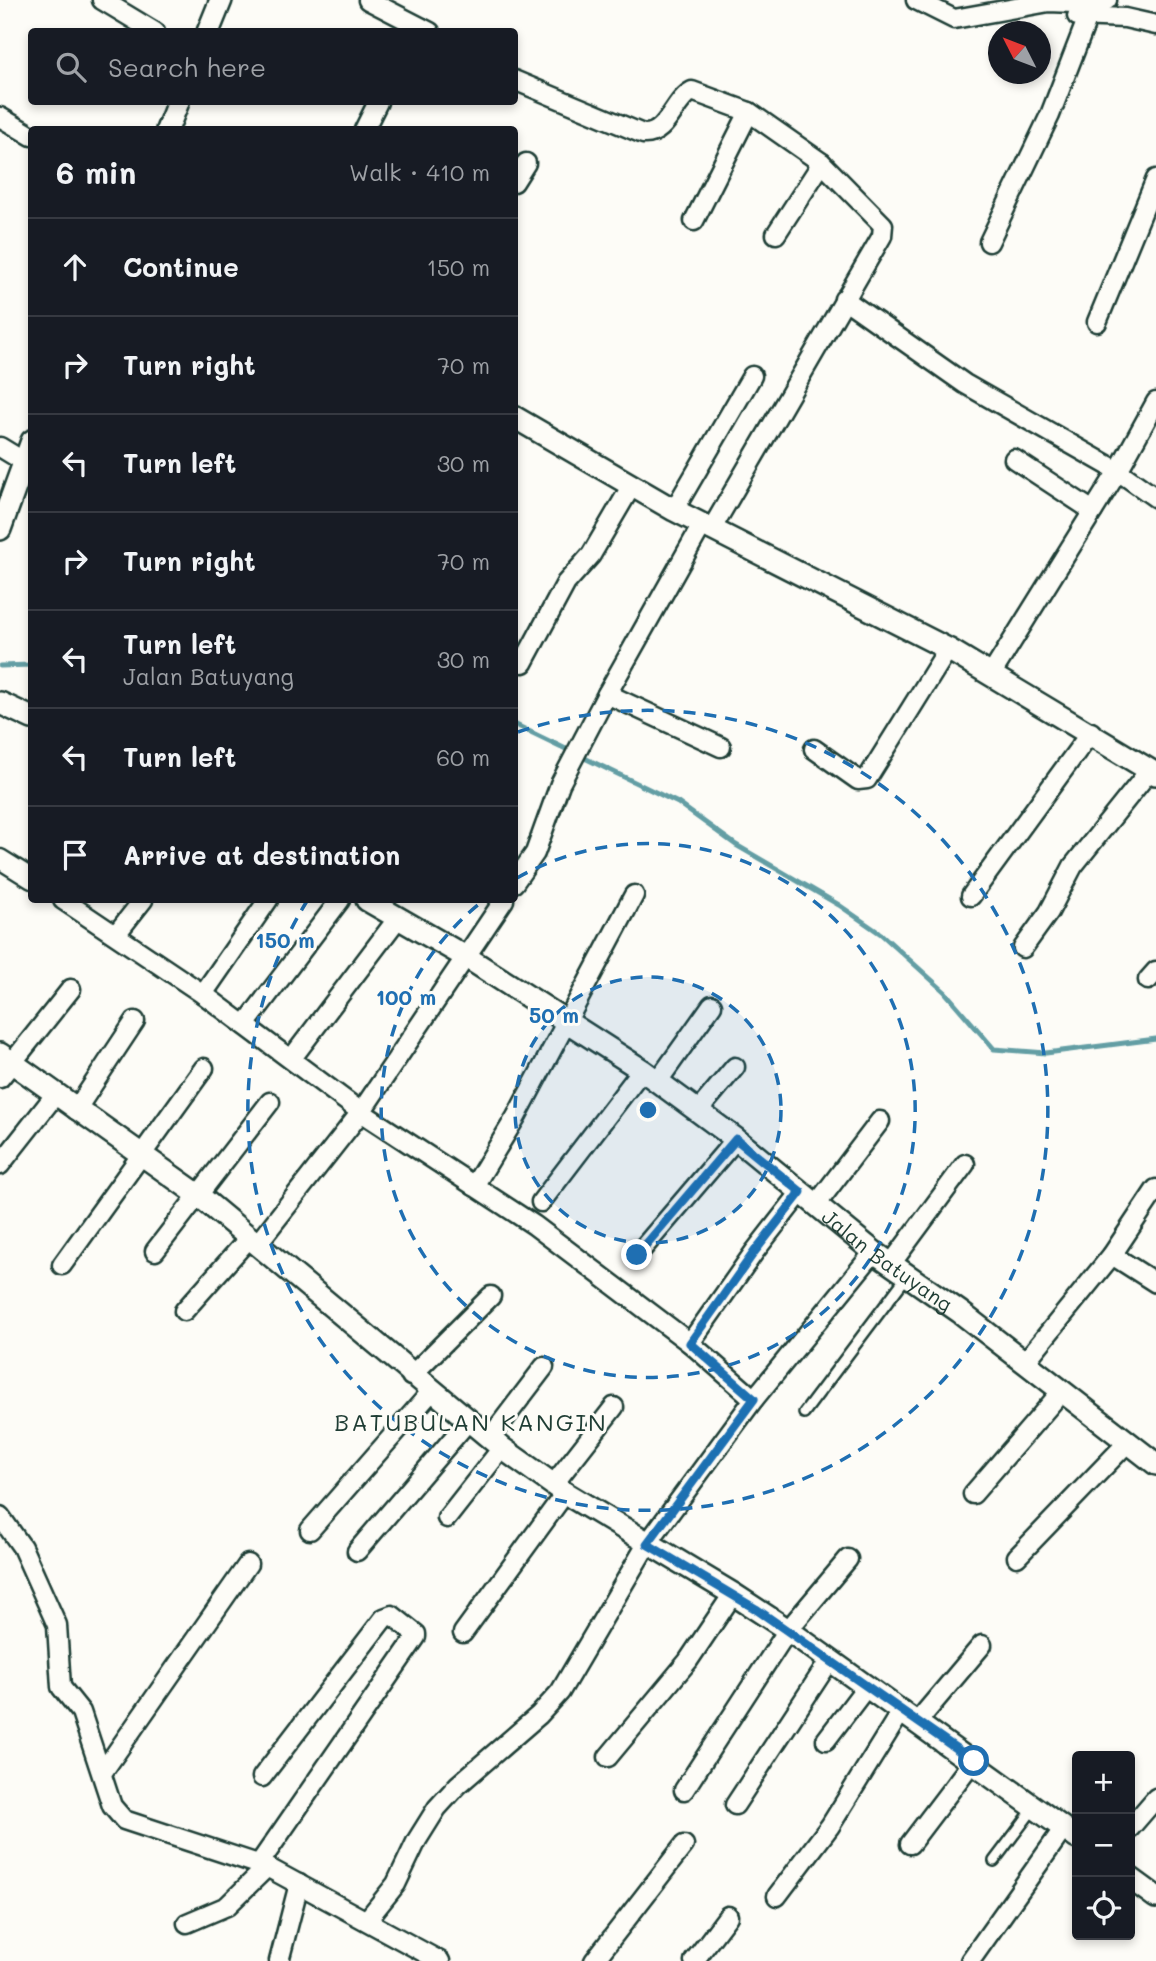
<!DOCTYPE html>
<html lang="en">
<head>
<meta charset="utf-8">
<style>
  :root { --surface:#171b24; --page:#20242c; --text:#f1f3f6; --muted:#9ea1a6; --line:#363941 }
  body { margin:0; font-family:Mali,sans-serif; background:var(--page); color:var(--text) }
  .controls { position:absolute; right:21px; bottom:21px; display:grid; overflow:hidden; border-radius:7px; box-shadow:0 4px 10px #0003 }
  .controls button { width:63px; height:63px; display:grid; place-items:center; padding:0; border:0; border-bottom:2px solid var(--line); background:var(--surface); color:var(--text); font:35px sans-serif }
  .compass { position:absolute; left:988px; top:21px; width:63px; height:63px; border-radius:50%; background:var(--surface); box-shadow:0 4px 10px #0003; rotate:312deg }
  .stop { position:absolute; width:21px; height:21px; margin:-16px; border:5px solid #1f6fb2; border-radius:50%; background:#fff }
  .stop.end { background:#1f6fb2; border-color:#fff; box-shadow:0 2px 7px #0008 }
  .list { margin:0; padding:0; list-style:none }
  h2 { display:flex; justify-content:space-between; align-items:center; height:91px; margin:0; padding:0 28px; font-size:30px }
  h2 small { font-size:23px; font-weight:400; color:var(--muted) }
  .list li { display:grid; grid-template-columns:46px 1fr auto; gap:21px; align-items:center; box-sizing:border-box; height:98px; padding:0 28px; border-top:2px solid var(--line) }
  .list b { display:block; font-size:26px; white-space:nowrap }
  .list p { margin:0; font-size:23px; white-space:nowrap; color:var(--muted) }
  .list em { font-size:23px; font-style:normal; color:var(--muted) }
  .icon { flex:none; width:38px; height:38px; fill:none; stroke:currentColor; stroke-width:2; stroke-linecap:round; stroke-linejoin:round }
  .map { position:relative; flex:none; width:1156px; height:1961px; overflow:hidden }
  .search { position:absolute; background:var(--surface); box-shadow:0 4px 10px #0003; left:28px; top:28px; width:490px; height:77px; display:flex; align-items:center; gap:18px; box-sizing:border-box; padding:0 24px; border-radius:7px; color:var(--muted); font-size:26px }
  .panel { position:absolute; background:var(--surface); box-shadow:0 4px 10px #0003; left:28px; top:126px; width:490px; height:777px; border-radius:7px }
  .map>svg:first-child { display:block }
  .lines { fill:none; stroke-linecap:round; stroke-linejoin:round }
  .stream { stroke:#639ea4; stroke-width:5 }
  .service-casing { stroke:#1f3d34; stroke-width:14 }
  .minor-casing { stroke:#1f3d34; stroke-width:23 }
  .tertiary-casing { stroke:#1f3d34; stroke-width:26 }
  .service { stroke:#fdfcf7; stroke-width:9 }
  .minor { stroke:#fdfcf7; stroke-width:18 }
  .tertiary { stroke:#fdfcf7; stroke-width:21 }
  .route { stroke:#1f6fb2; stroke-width:9 }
  .ring { fill:none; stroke:#1f6fb2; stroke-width:3.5; stroke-dasharray:12 9 }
  .labels { text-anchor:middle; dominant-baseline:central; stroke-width:6; stroke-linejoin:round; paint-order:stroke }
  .street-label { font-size:21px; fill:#1f3d34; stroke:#fdfcf7 }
  .quarter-label { font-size:24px; letter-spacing:2px; fill:#1f3d34; stroke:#fdfcf7 }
  .centre { fill:#1f6fb2; stroke:#fdfcf7; stroke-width:3.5 }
  .ring-label { font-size:21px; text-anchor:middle; font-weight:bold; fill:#1f6fb2; stroke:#fdfcf7; stroke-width:6; stroke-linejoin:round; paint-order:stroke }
</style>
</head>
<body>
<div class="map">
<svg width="1156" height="1961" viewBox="0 0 1156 1961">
  <rect width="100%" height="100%" fill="#fdfcf7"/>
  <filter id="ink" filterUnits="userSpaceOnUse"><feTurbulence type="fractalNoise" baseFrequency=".0143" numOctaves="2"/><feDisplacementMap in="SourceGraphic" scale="14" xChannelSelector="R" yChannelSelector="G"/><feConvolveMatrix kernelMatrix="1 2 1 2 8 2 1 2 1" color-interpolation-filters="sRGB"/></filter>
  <g filter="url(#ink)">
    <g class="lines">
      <g class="stream">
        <path d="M0,666l32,-1"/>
        <path d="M514,724l164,79 58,42 103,60 42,29 64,58 49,57 52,4 110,-14"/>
      </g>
      <g class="service-casing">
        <g id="service">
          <path d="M804,1413l103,-137"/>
          <path d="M994,1861l40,-53"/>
        </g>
      </g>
      <g class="minor-casing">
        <g id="minor">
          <path d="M102,0l53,32"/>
          <path d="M368,0l62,32"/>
          <path d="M916,0l38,19 95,-17 50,2 8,-4"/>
          <path d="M1077,16l48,2 31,7"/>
          <path d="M514,80l129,54c24,2 31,-34 49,-43l57,21 73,51 61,62 -1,11 -171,294"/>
          <path d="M0,117l32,19"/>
          <path d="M364,130l14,-28"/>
          <path d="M514,182l12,-19"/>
          <path d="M694,221l55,-109"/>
          <path d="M776,234l46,-71"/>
          <path d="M989,242l61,-127 38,-98"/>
          <path d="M844,299l121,85 153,87 38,27"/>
          <path d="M1097,322l59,-143"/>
          <path d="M0,447l23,14"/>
          <path d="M1014,459l79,52"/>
          <path d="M674,510l78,-134"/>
          <path d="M523,663l43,-80 25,-28 41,-70"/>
          <path d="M991,675l127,-204 38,-69"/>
          <path d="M607,694l114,53"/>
          <path d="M814,749l44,31 9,-1 81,-130"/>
          <path d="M0,859l32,20"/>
          <path d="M514,883l21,-30 25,-69 47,-90 95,-169"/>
          <path d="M971,896l120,-164"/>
          <path d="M63,900l140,94 158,118 173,113 156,118 64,56"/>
          <path d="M117,933l26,-33"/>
          <path d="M1023,948l26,-36 24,-46 77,-96"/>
          <path d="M1148,980l8,-9"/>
          <path d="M203,994l65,-94"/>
          <path d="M245,1025l95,-125"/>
          <path d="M292,1058l106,-140"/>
          <path d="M0,1078l71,-89"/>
          <path d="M658,1081l54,-76"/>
          <path d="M76,1110l59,-89"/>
          <path d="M698,1111l37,-44"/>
          <path d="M0,1165l55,-70"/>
          <path d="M474,1186l42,-69 118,-222"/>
          <path d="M541,1202l101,-132"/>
          <path d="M816,1205l64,-84"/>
          <path d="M258,1243l103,-131 143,-212"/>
          <path d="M155,1251l115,-149"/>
          <path d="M637,1255l99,-116"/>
          <path d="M1112,1255l44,28"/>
          <path d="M891,1264l74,-100"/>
          <path d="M62,1265l142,-197"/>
          <path d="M184,1311l66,-74"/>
          <path d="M690,1343l65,-92 46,-59"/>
          <path d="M1025,1362l87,-107 44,-66"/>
          <path d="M411,1376l80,-80"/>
          <path d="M490,1438l54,-71"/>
          <path d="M553,1485l61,-78"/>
          <path d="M973,1494l89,-103"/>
          <path d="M0,1516l22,31 35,78 4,62 20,25 31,94 12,14 143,47 173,94"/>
          <path d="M447,1518l55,-70"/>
          <path d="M310,1530l121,-138"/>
          <path d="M357,1551l112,-131"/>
          <path d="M1017,1557l111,-115"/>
          <path d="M463,1633l102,-140"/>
          <path d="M918,1721l64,-76"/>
          <path d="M826,1740l41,-54"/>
          <path d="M608,1757l80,-96 45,-67"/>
          <path d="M102,1773l146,-209"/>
          <path d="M684,1790l104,-160 60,-71"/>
          <path d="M735,1805l95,-145"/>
          <path d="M1130,1828l26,-30"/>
          <path d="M910,1844l63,-83"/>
          <path d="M259,1864l157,-227v-3l-24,-19 -8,3 -122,159"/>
          <path d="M777,1896l53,-70 72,-116"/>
          <path d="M367,1920l29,-36 21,-44 20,-32 21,-23 81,-70 21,-23 87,-148 107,-145 120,-147"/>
          <path d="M187,1923l40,-17 40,-39"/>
          <path d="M279,1961l20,-77"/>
          <path d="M594,1961l90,-116"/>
          <path d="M694,1961l34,-45"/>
          <path d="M970,1961l94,-133"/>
        </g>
      </g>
      <g class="tertiary-casing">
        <g id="tertiary">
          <path d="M208,32l13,-32"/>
          <path d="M167,130l11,-28"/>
          <path d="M514,417l160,93 274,139 208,125"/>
          <path d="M0,529l32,-88"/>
          <path d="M0,703l32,15"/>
          <path id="s1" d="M367,900l104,60 171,110 94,69 138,113 86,60 196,152"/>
          <path d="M0,1054l197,140 305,254 63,45 168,101 55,36 289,208"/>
          <path d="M1130,1878l26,19"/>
        </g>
      </g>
      <use href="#service" class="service"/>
      <use href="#minor" class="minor"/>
      <use href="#tertiary" class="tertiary"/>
    </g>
  </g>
  <g class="lines" filter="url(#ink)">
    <path class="route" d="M637,1255l99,-116 65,53 -46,59 -65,92 64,56 -107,145 109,65 218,152"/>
  </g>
  <circle cx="648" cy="1110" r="133" fill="#1f6fb2" fill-opacity=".12"/>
  <g class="ring">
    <circle cx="648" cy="1110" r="133"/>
    <path d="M517 878A267 267 0 1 1 484 900"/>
    <path d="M518 732A400 400 0 1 1 307 901"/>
  </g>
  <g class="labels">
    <g class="street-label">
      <text stroke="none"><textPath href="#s1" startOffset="634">Jalan Batuyang</textPath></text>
    </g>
    <g class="quarter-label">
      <text x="471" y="1421">BATUBULAN KANGIN</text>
    </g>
  </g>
  <circle cx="648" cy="1110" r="10" class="centre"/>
  <g class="ring-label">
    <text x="285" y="948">150 m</text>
    <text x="406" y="1005">100 m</text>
    <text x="554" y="1023">50 m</text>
  </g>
</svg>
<div class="controls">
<button>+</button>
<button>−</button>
<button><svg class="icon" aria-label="locate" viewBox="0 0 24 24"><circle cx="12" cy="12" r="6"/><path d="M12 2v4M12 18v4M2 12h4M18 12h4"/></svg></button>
</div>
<svg class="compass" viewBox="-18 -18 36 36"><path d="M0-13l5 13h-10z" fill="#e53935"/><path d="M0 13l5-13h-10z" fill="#9ea1a6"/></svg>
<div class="stop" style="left:974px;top:1761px"></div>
<div class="stop end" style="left:637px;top:1255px"></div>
<div class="search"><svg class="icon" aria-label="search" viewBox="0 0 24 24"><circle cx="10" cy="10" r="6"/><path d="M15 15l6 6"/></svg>Search here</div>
<section class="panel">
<h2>6 min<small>Walk · 410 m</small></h2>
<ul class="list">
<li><svg class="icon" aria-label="ahead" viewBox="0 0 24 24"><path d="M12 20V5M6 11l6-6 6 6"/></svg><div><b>Continue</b></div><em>150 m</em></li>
<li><svg class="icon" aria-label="right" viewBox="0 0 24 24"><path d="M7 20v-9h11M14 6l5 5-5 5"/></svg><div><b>Turn right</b></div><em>70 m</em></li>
<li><svg class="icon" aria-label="left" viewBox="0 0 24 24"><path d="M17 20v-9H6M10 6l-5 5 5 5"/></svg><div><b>Turn left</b></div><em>30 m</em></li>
<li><svg class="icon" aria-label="right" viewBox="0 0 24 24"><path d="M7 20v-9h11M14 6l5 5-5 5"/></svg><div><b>Turn right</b></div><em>70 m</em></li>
<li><svg class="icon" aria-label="left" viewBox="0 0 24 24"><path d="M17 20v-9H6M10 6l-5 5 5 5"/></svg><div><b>Turn left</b><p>Jalan Batuyang</p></div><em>30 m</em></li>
<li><svg class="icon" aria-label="left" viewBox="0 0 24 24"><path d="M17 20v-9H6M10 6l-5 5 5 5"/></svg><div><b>Turn left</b></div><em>60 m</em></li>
<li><svg class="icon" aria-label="arrive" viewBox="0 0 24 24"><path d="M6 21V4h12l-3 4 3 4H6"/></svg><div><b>Arrive at destination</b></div></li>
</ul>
</section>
</div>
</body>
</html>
